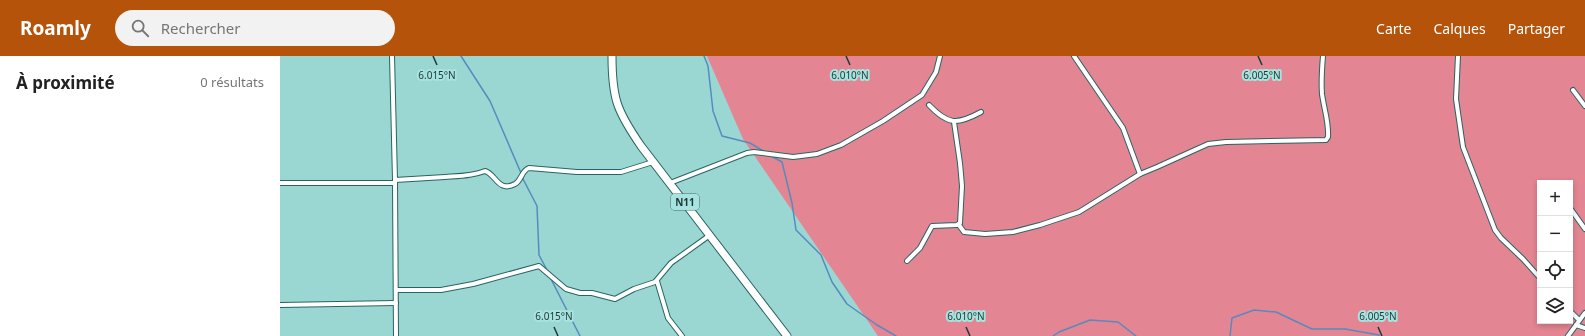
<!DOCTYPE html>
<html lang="fr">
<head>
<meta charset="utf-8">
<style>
  :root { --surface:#fff; --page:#f2f2f2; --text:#222; --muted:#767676; --line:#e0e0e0; --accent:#b45309 }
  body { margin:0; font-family:"Noto Sans",sans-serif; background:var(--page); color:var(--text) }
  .controls { position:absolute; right:12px; bottom:12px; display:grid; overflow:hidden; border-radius:0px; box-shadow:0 2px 6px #0003 }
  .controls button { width:36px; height:36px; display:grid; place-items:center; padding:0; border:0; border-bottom:1px solid var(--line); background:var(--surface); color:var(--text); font:20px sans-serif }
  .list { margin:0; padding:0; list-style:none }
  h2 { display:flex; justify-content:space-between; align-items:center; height:52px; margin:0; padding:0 16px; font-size:17px }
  h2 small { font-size:13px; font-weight:400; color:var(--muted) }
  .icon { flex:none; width:22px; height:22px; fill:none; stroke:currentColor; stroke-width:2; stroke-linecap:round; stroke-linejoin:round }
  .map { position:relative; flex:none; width:1305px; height:280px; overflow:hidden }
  header { display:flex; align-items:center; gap:24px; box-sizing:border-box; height:56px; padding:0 20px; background:var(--accent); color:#fff }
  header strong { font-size:19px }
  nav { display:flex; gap:22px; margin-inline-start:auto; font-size:14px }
  .search { width:280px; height:36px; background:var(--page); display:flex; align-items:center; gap:10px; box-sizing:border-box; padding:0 14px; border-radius:22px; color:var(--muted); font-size:15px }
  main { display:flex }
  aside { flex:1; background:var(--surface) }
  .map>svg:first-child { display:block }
  .green { fill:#e48593; fill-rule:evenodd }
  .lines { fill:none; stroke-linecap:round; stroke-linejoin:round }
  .stream { stroke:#558cbd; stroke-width:1.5 }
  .street-casing { stroke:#296462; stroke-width:6 }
  .highway-casing { stroke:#296462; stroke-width:9 }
  .street { stroke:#fff; stroke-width:4 }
  .highway { stroke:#fff; stroke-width:7 }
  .ticks { fill:none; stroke:#1f3837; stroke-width:1.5 }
  .labels { text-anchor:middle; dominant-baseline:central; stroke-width:4; stroke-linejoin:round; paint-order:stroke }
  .shield { fill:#a7e3df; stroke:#486b69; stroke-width:1 }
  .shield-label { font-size:10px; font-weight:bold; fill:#1f3837 }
  .ticks-label { font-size:10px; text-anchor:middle; fill:#1f3837; stroke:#a7e3df; stroke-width:4; stroke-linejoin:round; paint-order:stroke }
</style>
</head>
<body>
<header>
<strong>Roamly</strong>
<div class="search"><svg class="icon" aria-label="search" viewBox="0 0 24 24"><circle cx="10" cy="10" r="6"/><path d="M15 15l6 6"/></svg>Rechercher</div>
<nav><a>Carte</a><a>Calques</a><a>Partager</a></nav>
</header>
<main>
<aside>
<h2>À proximité<small>0 résultats</small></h2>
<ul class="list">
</ul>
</aside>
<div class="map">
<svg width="1305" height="280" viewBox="0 0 1305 280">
  <rect width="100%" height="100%" fill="#9ad6d2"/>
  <path class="green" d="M427,0h878v280h-707l-135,-197zM1260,127h30v138h-30z"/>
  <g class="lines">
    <g class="stream">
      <path d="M181,0l29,45 31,72"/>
      <path d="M424,0l4,10 5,45 9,25 28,7 15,9"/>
      <path d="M491,100l11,6 10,41 4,27 25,25 11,27 15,22 30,21 19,11"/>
      <path d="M242,121l15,29 2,49 9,17"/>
      <path d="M271,223l29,57"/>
      <path d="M773,280l6,-4 31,-12 28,2 18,14"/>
      <path d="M950,280l2,-18 22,-8 22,2 36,17h33l34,6v1"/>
    </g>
    <g class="street-casing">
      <g id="street">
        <path d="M112,0l3,124 1,156"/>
        <path d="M794,0l49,72 17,46"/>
        <path d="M1178,0l-2,43 7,48 32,83 6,8 22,21 17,19"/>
        <path d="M1293,34l12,16"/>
        <path d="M649,49c19,20 28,20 52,7"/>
        <path d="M115,124c17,-1 34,-2 50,-3 15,-1 27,-1 40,-6 11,3 13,22 30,13 7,-4 6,-13 14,-16l48,4h44l32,-10"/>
        <path d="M0,127h115"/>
        <path d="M390,127l77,-30 7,-1 39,5 24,-3 24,-9 42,-24 39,-26 14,-23 4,-16"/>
        <path d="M1290,152l15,21"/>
        <path d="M679,169l5,7 21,2 28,-2 27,-7 39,-13 61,-38 17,-7 51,-23 18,-2 100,-2 2,-3c1,-15 -4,-28 -6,-43 -1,-13 0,-26 1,-38"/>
        <path d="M627,205l13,-13 12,-22 25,-1 3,-2 2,-37 -2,-23 -6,-41"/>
        <path d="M377,225l11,37 14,18"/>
        <path d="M117,234h44l32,-6 66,-18 27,23 14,4h12l23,6 19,-10 21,-7 16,-19 39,-28"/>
        <path d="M0,249l116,-2"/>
        <path d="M1290,255l9,9"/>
        <path d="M1296,269l9,3"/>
        <path d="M1288,280l17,-23"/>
      </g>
    </g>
    <g class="highway-casing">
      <path id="highway" d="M332,0c0,43 5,55 29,90l146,190"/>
    </g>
    <use href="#street" class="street"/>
    <use href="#highway" class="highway"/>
  </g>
  <path class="ticks" d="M153,0l4,9M566,0l4,9M978,0l4,9M274,271l4,9M686,271l4,9M1098,271l4,9"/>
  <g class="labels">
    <rect class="shield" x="391" y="138" width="28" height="16" rx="3"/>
    <g class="shield-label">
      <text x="405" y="146">N11</text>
    </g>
  </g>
  <g class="ticks-label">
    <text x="570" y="23">6.010°N</text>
    <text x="157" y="23">6.015°N</text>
    <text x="982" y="23">6.005°N</text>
    <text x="274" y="264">6.015°N</text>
    <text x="686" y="264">6.010°N</text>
    <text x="1098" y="264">6.005°N</text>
  </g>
</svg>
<div class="controls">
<button>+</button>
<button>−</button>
<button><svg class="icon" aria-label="locate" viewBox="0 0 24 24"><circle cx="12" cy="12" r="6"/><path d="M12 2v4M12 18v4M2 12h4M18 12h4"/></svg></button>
<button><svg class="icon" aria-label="layers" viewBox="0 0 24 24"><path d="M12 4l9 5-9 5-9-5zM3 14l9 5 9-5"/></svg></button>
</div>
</div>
</main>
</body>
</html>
